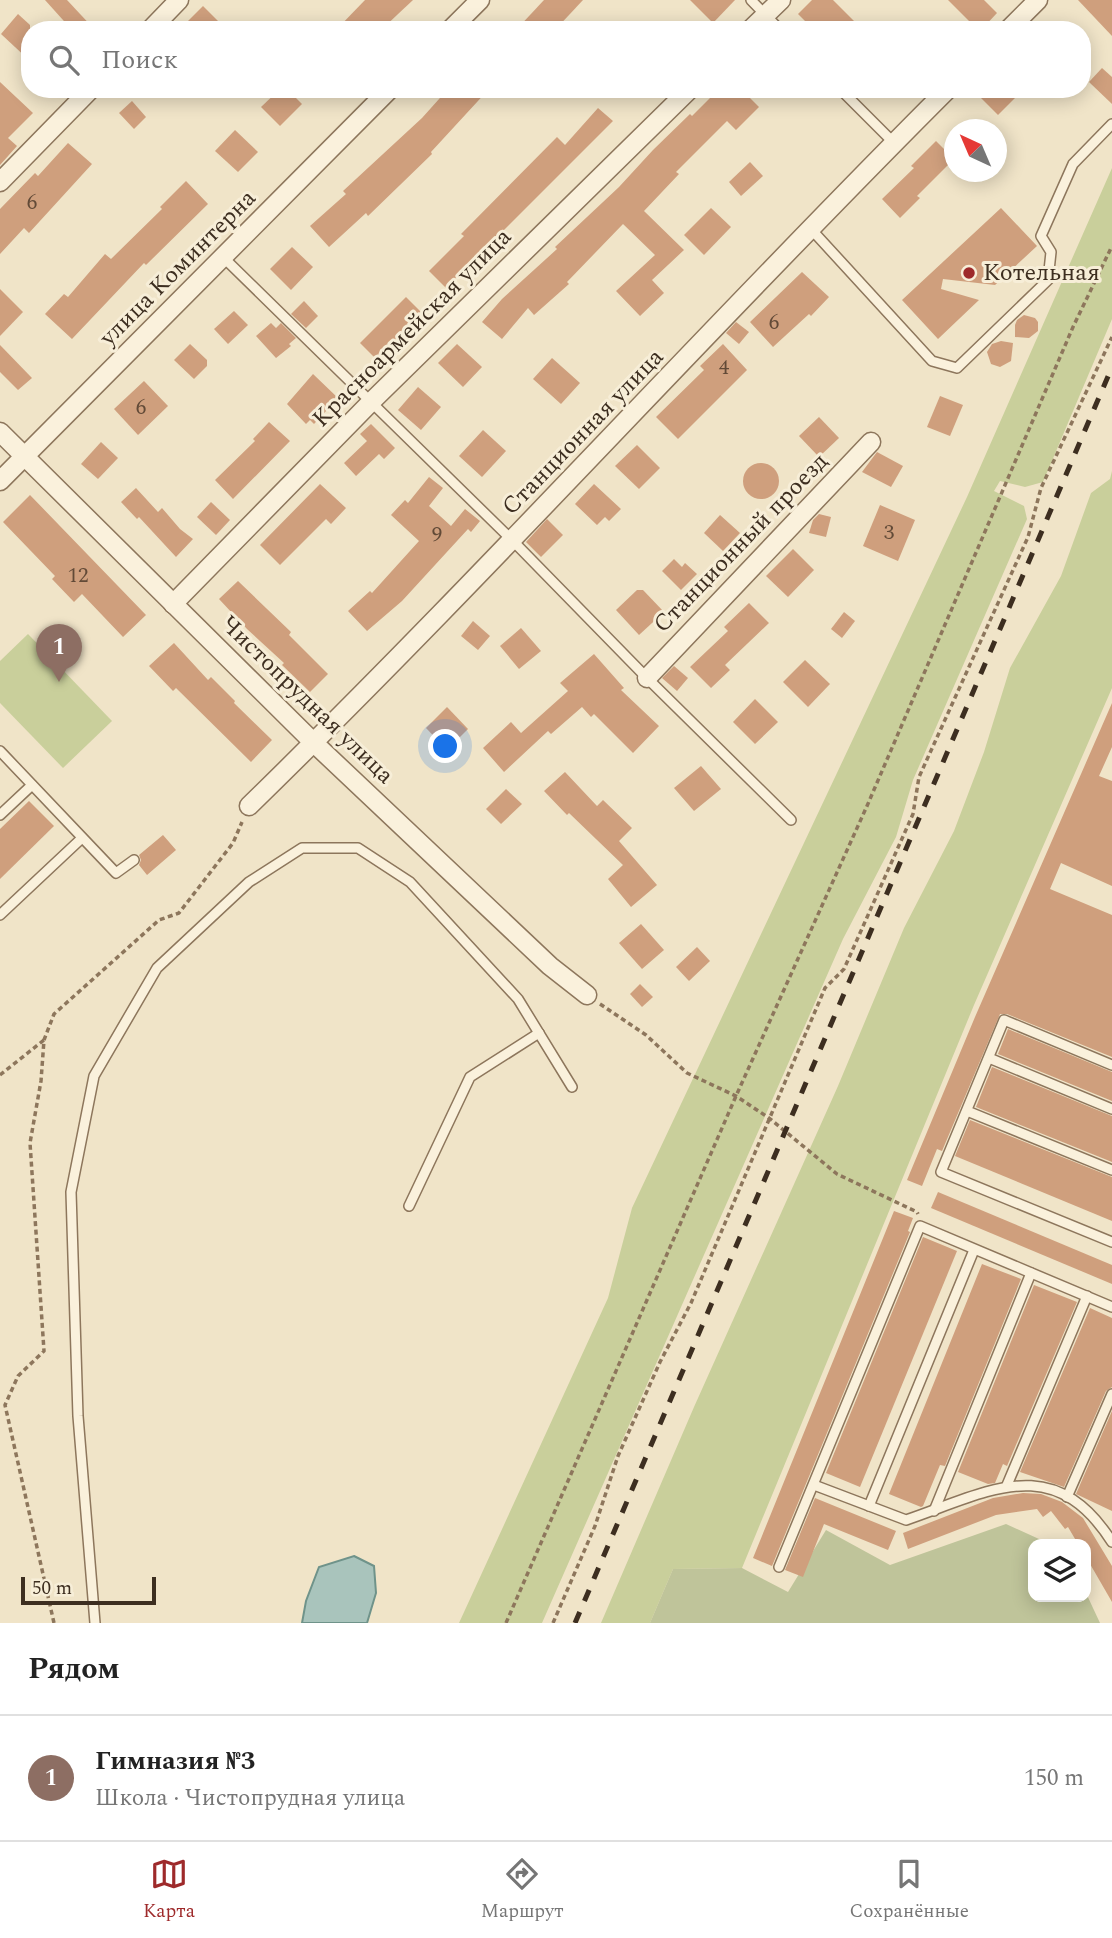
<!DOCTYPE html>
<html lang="ru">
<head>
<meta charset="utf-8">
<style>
  :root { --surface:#fff; --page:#f6f6f6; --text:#222; --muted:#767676; --line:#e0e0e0; --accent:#9e2a2b }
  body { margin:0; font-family:Spectral,serif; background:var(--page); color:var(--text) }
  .controls { position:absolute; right:21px; bottom:21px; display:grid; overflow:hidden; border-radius:14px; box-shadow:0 4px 18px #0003 }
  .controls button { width:63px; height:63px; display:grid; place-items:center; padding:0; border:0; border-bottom:2px solid var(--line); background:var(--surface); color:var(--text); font:35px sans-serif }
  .compass { position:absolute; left:944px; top:119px; width:63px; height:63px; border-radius:50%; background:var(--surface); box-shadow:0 4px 18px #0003; rotate:316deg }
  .scale { position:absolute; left:21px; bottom:18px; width:135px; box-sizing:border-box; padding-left:7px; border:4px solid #3d2e20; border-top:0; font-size:19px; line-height:24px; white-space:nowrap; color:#3d2e20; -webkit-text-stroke:5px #f7eed8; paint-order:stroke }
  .you { position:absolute; left:446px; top:747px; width:24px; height:24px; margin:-18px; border:5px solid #fff; border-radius:50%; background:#1a73e8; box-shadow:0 0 0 10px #1a73e833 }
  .badge { display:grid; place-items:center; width:46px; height:46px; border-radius:50%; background:var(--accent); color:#fff; font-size:23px; font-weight:700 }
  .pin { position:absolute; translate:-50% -58px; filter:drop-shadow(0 2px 4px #0008) }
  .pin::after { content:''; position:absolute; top:37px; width:24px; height:21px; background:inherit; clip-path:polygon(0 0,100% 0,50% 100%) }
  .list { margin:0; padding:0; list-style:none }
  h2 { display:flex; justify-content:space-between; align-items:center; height:91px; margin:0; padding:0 28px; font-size:30px }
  h2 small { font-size:23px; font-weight:400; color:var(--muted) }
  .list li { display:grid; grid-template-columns:46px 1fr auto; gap:21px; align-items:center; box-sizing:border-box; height:126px; padding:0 28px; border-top:2px solid var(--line) }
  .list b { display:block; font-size:26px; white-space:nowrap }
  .list p { margin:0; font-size:23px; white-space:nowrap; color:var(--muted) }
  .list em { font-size:23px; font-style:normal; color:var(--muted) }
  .icon { flex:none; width:38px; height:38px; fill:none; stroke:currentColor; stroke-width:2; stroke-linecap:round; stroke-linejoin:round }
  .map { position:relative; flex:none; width:1112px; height:1623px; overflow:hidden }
  .search { position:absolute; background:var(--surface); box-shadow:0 4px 18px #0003; left:21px; right:21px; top:21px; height:77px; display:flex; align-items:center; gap:18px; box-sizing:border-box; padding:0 24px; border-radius:28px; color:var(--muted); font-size:26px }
  .sheet { height:217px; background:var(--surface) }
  nav { display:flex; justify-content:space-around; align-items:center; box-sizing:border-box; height:98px; border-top:2px solid var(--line); background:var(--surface); font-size:19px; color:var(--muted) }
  nav a { display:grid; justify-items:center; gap:4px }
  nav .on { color:var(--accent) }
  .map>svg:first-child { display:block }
  .green { fill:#c9cf9b }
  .cemetery { fill:#bfc49a }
  .water { fill:#a9c4bc; stroke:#6f938a; stroke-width:2 }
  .building { fill:#cf9f7d }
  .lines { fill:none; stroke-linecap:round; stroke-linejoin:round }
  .service-casing { stroke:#8d765c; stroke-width:12 }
  .minor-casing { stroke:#8d765c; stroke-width:21 }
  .path { stroke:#8d765c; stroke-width:3.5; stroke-dasharray:5 3.5; stroke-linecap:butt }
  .service { stroke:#faf1dc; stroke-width:9 }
  .minor { stroke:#faf1dc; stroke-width:18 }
  .rail { stroke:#3d2e20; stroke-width:5; stroke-dasharray:12 12; stroke-linecap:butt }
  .poi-dot { fill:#9e2a2b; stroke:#f7eed8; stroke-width:2.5 }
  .labels { text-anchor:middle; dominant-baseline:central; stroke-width:6; stroke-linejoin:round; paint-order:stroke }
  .number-label { font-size:21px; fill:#624a37 }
  .street-label { font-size:24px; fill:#3d2e20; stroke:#f7eed8 }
  .poi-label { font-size:24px; fill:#3d2e20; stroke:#f7eed8; text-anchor:start }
</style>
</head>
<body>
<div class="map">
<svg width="1112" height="1623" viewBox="0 0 1112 1623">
  <rect width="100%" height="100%" fill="#f0e4c8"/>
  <g class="green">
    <path d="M1112,168v151l-69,163 -18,5 -25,-6 -6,10 30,15 3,13 -114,261 -17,57 -53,102 -301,684h-83l149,-325 24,-90 335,-711z"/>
    <path d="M1112,471v217l-138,317 -232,563 -69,1 -23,54h-49l93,-216 144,-321 66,-158 50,-97 30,-79 26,-84 51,-92 30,-83 19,-14z"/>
    <path d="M28,634l84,87 -49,47 -63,-65v-42z"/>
  </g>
  <path class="cemetery" d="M1006,1524l44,20h-17v53h53v-4l14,30h-450l23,-54 69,-1 46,24 38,-62 64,35z"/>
  <path class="water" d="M354,1556l20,10 2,27 -9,30h-65l4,-22 13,-34z"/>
  <g class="building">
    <path d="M45,0h22l28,30h-23z"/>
    <path d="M365,0h48l-32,30h-45z"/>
    <path d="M544,0h39l-28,30h-39z"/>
    <path d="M690,0h45l-22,23z"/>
    <path d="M812,0h21l30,30h-49l-16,-16z"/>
    <path d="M948,0h36l13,13 -16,17h-3z"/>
    <path d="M1078,0h34v36z"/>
    <path d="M203,6l24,24h-48z"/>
    <path d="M18,14l12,11v36l-29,-27z"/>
    <path d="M1102,68l10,9v27l-23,-22z"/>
    <path d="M0,82l33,31 -25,25 9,8 -17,19z"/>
    <path d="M280,89h7l15,15 -22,22 -19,-19z"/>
    <path d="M448,89h41l-58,63 1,2 -64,62 -2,-3 -37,34 -19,-21 36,-32 -3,-3 79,-73z"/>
    <path d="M719,89h22l18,18 -23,23 -9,-9 -51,51 3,2 -35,37 40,39 -32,30 12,13 -24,23 -24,-25 39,-36 -32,-31 -56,58 2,2 -35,31 -6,-7 -26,31 -20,-17 20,-23 55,-50 -2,-2 64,-60 34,-37 37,-36 2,2z"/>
    <path d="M986,89h38l-26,26 -19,-19z"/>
    <path d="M132,101l14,16 -12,12 -15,-16z"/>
    <path d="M598,108l15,13 -167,167 -17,-17 35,-35 -3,-2 96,-97 8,8z"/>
    <path d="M235,130l23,22 -20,20 -23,-21z"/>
    <path d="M936,141l18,18 -37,37 3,2 -20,20 -18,-19 32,-31 -3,-2z"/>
    <path d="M68,143l24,21 -63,69 -5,-5 -24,26v-45l35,-36 3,3z"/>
    <path d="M750,162l13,14 -22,20 -12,-14z"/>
    <path d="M186,181l22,23 -62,61 -2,-2 -72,76 -27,-25 19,-20 4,3 37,-43 6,5 51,-50 -2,-2z"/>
    <path d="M711,208l20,19 -27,28 -20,-20z"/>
    <path d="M1001,208l36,38 -42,39 -52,-6 -2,10 38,11 -41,39 -36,-39z"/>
    <path d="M292,247l21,20 -22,23 -21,-21z"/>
    <path d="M802,272l27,25 -18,19 -2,-2 -36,33 -23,-25z"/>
    <path d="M0,289l23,23 -23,24z"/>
    <path d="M406,297l17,17 -45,47 -18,-18z"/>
    <path d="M304,301l14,15 -12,12 -15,-14z"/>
    <path d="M234,311l14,14 -20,19 -14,-15z"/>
    <path d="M1024,315l11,3 3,4v9l-9,7 -14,-1v-12l2,-5z"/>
    <path d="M736,322l13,10 -10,12 -13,-11z"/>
    <path d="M271,323l5,5 5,-5 15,15 -7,6 2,2 -15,12 -20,-22z"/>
    <path d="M1001,341l12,2 -2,18 -11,6 -9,-3 -4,-12 5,-8z"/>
    <path d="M190,344l17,16v6l-13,13 -20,-19z"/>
    <path d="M457,344l25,23 -19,20 -25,-24z"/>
    <path d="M723,344l24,26 -69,69 -22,-22 48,-47 -4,-4z"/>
    <path d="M0,345l32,33 -14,12 -18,-18z"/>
    <path d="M552,358l28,25 -19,21 -28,-25z"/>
    <path d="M313,374l25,24 -24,26 -4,-4 -4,4 -19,-20z"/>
    <path d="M144,381l24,25 -30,29 -24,-26z"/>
    <path d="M418,387l23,20 -20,23 -23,-20z"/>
    <path d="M940,396l23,9 -13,31 -23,-9z"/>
    <path d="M819,417l20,21 -20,19 -20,-21z"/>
    <path d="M269,422l21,19 -57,58 -18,-19 40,-39 -2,-2z"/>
    <path d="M371,424l24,24 -11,11 -5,-5 -23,22 -12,-13 23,-22 -7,-7z"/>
    <path d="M483,430l23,21 -24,26 -23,-21z"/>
    <path d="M101,442l17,16 -20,21 -17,-15z"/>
    <path d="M637,445l23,23 -21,21 -24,-23z"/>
    <path d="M877,452l26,14 -12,21 -29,-15z"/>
    <circle cx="761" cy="481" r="18"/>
    <path d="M429,477l14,11 -14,18 22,20 14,-17 15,12 -9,11 -3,-3 -66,72 -35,30 -19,-20 22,-20 2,2 47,-52 -28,-26 14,-15 3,3z"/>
    <path d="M320,484l26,24 -15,16 -5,-5 -46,46 -20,-20z"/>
    <path d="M594,484l27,25 -12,12 -4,-4 -8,8 -22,-21z"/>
    <path d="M136,488l22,24 4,-4 18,21 13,10 -17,18 -37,-40 -2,2 -16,-17z"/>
    <path d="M30,495l116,120 -23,22 -41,-43 -8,8 -22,-23 3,-3 -52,-54z"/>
    <path d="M211,502l19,18 -14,15 -19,-18z"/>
    <path d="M880,505l35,15 -17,41 -35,-15z"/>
    <path d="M819,514l12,3 -5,20 -17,-4 4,-13z"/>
    <path d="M720,515l20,18 -17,18 -19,-18z"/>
    <path d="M547,519l16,16 -22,22 -15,-15z"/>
    <path d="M793,549l21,21 -26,27 -22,-21z"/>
    <path d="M674,559l8,8 3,-4 12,11 -16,16 -19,-19z"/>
    <path d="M238,581l53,51 -2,3 39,39 -18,18 -28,-27 2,-2 -37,-34 -28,-30z"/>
    <path d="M637,590h6l21,22 -25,23 -23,-25z"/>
    <path d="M749,603l20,20 -44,42 5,5 -19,18 -21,-21 38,-36 -4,-4z"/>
    <path d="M844,612l11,9 -13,17 -11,-9z"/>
    <path d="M473,621l17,15 -12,14 -17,-14z"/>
    <path d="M521,628l20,23 -22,18 -19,-23z"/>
    <path d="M174,643l34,37 3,-3 24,24 -1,2 38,37 -21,22 -75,-74 -3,3 -24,-25z"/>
    <path d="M594,654l30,34 -3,2 38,36 -26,27 -39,-39 -3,3 -9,-10 -31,27 -3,-3 -44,41 -21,-24 28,-26 10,11 47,-42 -8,-8z"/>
    <path d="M805,660l25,24 -22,23 -25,-25z"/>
    <path d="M674,666l14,12 -11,13 -15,-13z"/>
    <path d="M755,699l23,23 -23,22 -22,-22z"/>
    <path d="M1112,703v44l-13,29 13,5v105l-51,-23 -11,26 62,26v142l-105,-43h-7l-58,137 -5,-2 -15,37 -15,-6 68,-163z"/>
    <path d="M447,707l21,22 -21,21 -21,-22z"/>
    <path d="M701,766l20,23 -27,22 -20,-23z"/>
    <path d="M565,772l32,34 6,-6 29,28 -13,13 38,44 -26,22 -23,-28 15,-14 -54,-52 -2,2 -23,-24z"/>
    <path d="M506,789l16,15 -21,20 -15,-15z"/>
    <path d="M29,801l25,25 -54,53v-50z"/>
    <path d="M163,835l13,15 -29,25 -8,-10 2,-5 -2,-5z"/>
    <path d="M641,924l23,26 -22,19 -23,-26z"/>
    <path d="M697,947l13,14 -21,20 -13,-14z"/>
    <path d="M640,984l13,13 -11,10 -12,-13z"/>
    <path d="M1008,1029l104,43v29l-114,-47z"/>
    <path d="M992,1067l120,49v46l-136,-55z"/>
    <path d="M970,1120l142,57v44l-157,-65z"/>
    <path d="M938,1192l174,73v19l-181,-76z"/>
    <path d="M894,1211l19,7 -5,13 2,1 -138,334 -19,-8z"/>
    <path d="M923,1237l34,14 -97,236 -34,-14z"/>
    <path d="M982,1264l39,15 -76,187 -5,-1 -17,41 -2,1 -32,-13z"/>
    <path d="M1034,1285l43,17 -70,164 -4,-2 -8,19 -7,1 -30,-12z"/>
    <path d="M1090,1308l22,10v69l-6,4 -42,96 -44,-15z"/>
    <path d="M1112,1411v100l-36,-17z"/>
    <path d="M1023,1493l18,1 21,8 21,16 29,48v36l-26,-45v-13h-8l-10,-17 -3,2 -14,-18 -8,6 -6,-8 -41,6 -88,34 -5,-16 90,-35z"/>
    <path d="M815,1498l81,33 -8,19 -64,-26 -21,53 -18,-7z"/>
  </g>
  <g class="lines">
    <g class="service-casing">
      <g id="service">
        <path d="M751,0l29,30"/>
        <path d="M840,89l54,54"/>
        <path d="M811,229l121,132 25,7 91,-88 3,-28 -10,-16 32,-72 39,-40"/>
        <path d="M223,257l290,284 134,137 144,142"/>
        <path d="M0,751l116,122 18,-13"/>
        <path d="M0,815l32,-30"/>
        <path d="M0,915l82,-77"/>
        <path d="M989,1058l123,51"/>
        <path d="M1112,1065l-108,-45 -63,152 171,70"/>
        <path d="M967,1111l145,59"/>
        <path d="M409,1206l61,-129 69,-44"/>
        <path d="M814,1485l92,35c82,-28 147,-70 206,22"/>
        <path d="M1007,1485l80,-189"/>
        <path d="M1067,1497l45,-103"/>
        <path d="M869,1506l105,-256"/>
        <path d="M934,1511l97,-238"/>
        <path d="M779,1567l141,-341 192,81"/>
        <path d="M95,1623l-17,-207 -7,-224 23,-116 63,-108 92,-86 53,-34h56l52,34 108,117 54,88"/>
      </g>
    </g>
    <g class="minor-casing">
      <g id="minor">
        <path d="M150,30l29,-30"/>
        <path d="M450,30l30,-30"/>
        <path d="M750,30l31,-30"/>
        <path d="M1008,30l30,-30"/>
        <path d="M0,182l91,-93"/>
        <path d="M0,432l314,311 236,223 37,29"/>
        <path d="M0,481l390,-392"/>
        <path d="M173,604l198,-202 319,-313"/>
        <path d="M647,678l224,-236"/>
        <path d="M249,806c239,-233 463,-482 699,-717"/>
      </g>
    </g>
    <g class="path">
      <path d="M600,1004l46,31 41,38 49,23 33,22 68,56 80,38 1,2"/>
      <path d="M0,1075l44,-35"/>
      <path d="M54,1623l-49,-218 13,-29 26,-25 -14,-208 11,-62 3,-41 10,-26 105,-94 20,-7 54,-70 9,-21"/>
      <path d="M506,1623l230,-527 131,-290 206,-479 39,-81"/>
      <path d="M553,1623l42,-97 23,-70 42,-94 31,-59 134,-315 19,-19 69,-155 6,-37 109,-240 13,-49 71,-151"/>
    </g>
    <use href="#service" class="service"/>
    <use href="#minor" class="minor"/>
    <path class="rail" d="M575,1623l537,-1256"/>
  </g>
  <circle class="poi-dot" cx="969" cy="273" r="7"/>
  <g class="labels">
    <g class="number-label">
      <text x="32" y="203">6</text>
      <text x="774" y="323">6</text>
      <text x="724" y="368">4</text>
      <text x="141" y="408">6</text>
      <text x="889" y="533">3</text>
      <text x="437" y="535">9</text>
      <text x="78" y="576">12</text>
    </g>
    <g class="street-label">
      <text transform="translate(178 268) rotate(-45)">улица Коминтерна</text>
      <text transform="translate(412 328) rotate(-45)">Красноармейская улица</text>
      <text transform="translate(583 432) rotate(-46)">Станционная улица</text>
      <text transform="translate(741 543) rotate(-46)">Станционный проезд</text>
      <text transform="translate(307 700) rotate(44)">Чистопрудная улица</text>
    </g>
    <g class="poi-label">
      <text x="983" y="273">Котельная</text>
    </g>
  </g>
</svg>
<div class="controls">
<button><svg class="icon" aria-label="layers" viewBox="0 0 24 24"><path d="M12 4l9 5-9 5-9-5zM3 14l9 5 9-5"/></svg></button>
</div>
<svg class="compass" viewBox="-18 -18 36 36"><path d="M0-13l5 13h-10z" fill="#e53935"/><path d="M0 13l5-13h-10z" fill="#767676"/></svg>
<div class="scale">50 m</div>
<div class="you"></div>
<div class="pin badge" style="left:59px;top:682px;background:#8d6e63">1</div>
<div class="search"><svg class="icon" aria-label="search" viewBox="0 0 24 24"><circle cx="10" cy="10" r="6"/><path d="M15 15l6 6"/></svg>Поиск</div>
</div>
<section class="sheet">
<h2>Рядом<small></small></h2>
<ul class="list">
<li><span class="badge" style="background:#8d6e63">1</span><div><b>Гимназия №3</b><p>Школа · Чистопрудная улица</p></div><em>150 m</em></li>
</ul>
</section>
<nav>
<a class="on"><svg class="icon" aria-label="map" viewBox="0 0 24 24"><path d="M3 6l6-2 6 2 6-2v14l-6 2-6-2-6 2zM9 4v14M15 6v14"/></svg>Карта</a>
<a><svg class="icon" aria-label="directions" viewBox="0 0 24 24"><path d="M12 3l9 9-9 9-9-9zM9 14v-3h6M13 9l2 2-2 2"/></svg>Маршрут</a>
<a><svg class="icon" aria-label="saved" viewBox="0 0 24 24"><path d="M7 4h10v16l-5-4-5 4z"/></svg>Сохранённые</a>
</nav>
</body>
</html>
